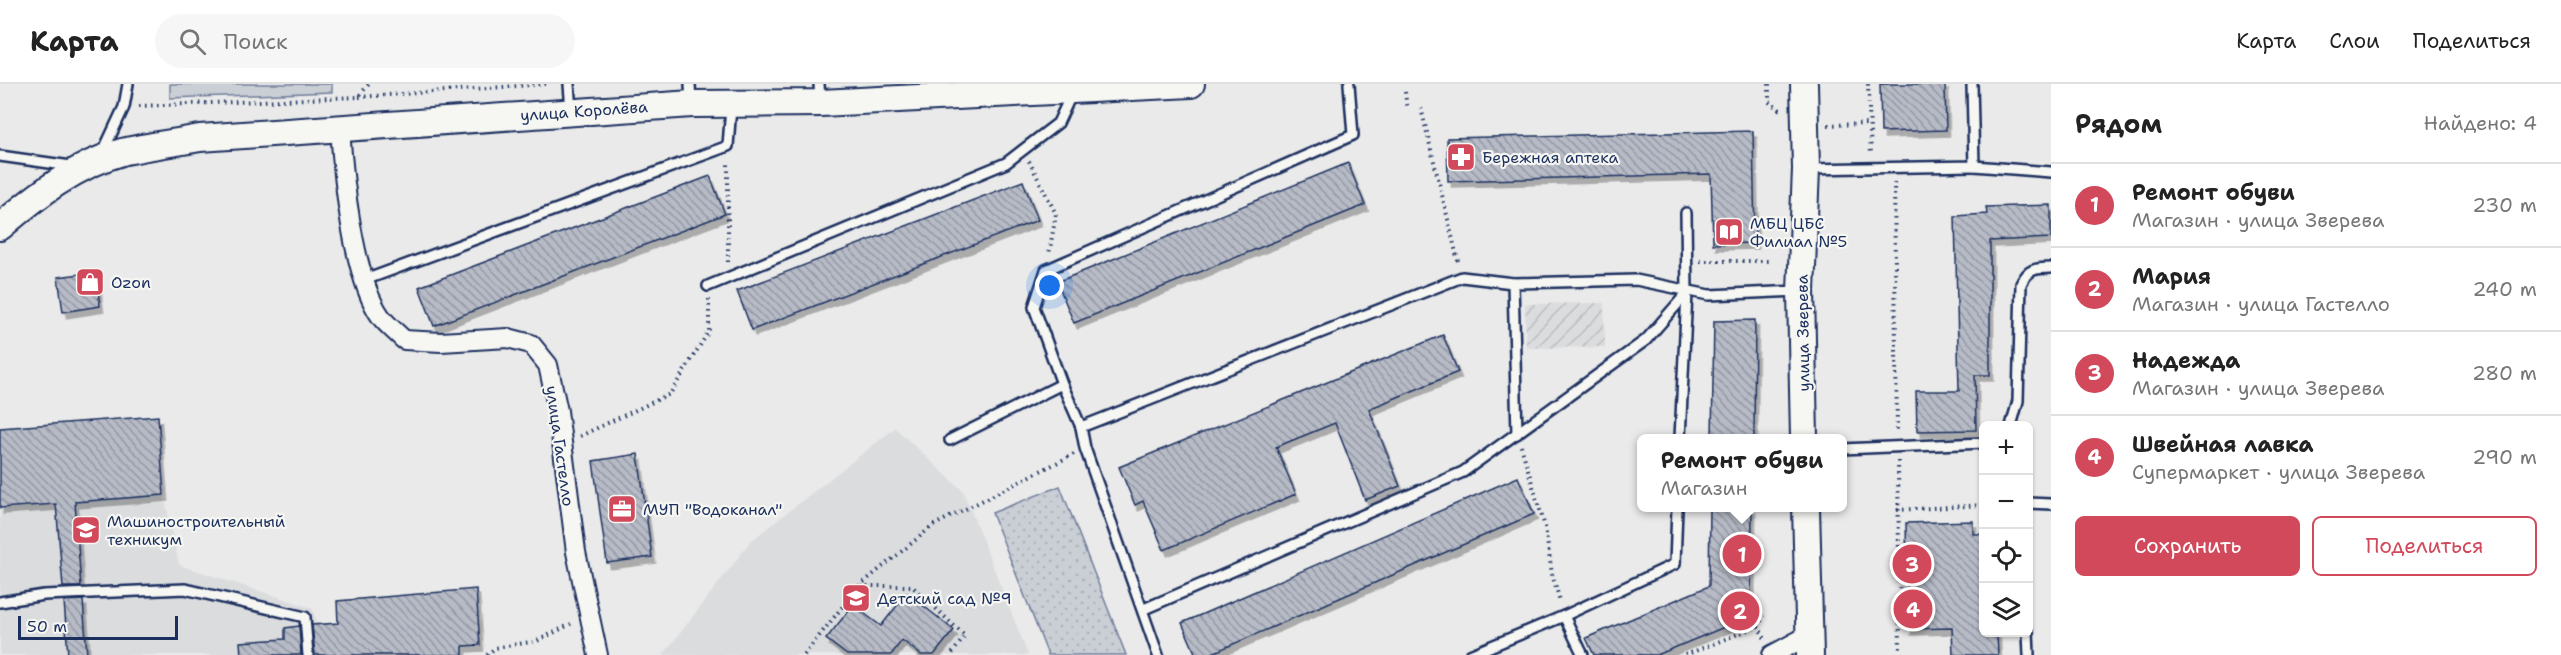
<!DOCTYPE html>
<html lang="ru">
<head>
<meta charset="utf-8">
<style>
  :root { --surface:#fff; --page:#f6f6f6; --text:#222; --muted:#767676; --line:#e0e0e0; --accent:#d1495b }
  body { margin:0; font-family:"Shantell Sans",sans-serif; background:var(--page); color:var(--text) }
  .controls { position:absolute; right:18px; bottom:18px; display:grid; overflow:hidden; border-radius:9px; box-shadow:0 2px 4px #0004 }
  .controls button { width:54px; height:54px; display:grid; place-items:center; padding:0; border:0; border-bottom:2px solid var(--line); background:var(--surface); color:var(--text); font:30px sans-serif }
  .scale { position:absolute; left:18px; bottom:15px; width:160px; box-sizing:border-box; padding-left:6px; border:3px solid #1b2f5e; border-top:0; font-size:16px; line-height:21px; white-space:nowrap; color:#1b2f5e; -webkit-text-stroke:4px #f6f6f2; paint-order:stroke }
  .you { position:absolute; left:1050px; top:202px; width:21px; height:21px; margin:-15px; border:4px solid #fff; border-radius:50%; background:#1a73e8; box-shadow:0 0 0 9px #1a73e833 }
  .badge { display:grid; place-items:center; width:39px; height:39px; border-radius:50%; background:var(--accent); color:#fff; font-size:20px; font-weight:700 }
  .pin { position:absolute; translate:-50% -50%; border:3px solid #fff; box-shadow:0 2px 6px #0006 }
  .popup { position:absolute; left:1637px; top:350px; width:210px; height:78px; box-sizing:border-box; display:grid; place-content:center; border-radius:9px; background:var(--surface); filter:drop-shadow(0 2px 4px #0005); font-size:20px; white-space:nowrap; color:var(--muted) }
  .popup b { font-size:22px; color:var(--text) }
  .popup::after { content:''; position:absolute; left:50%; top:100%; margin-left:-12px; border:12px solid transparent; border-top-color:var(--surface) }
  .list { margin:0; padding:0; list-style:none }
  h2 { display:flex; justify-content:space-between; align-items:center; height:78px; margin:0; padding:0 24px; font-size:26px }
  h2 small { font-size:20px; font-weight:400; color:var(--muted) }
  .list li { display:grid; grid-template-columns:39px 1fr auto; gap:18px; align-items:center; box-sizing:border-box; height:84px; padding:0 24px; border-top:2px solid var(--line) }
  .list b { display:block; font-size:22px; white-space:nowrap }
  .list p { margin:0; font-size:20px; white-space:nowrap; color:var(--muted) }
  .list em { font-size:20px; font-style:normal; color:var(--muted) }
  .actions { display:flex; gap:12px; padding:18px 24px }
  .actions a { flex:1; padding:14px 0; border:2px solid var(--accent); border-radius:9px; text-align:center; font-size:21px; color:var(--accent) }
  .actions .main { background:var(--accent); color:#fff }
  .icon { flex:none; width:33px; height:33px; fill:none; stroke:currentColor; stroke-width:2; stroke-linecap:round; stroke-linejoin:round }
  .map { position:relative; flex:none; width:2051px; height:571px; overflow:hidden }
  header { display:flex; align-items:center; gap:36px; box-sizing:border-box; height:84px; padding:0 30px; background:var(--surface); border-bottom:2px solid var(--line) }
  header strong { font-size:28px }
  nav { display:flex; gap:33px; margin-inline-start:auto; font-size:21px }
  .search { width:420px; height:54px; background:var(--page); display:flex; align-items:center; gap:15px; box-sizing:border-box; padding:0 21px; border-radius:33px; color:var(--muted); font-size:22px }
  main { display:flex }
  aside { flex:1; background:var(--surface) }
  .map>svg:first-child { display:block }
  .built { fill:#dadcde }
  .industrial { fill:url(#industrial-furrows) }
  .park { fill:url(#park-dots); stroke:#727e9a; stroke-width:1.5 }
  .pitch { fill:#caced5; stroke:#727e9a; stroke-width:1.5 }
  .building { fill:url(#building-back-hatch); stroke:#1b2f5e; stroke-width:1.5; filter:url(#shadow) }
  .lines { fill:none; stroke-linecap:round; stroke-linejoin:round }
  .lane-casing { stroke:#1b2f5e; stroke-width:14 }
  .street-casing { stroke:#1b2f5e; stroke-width:22 }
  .secondary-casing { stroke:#1b2f5e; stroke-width:30 }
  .path { stroke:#1b2f5e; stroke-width:4; stroke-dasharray:1.5 4.5; stroke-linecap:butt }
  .lane { stroke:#f6f6f2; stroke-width:9 }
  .street { stroke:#f6f6f2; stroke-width:18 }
  .secondary { stroke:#f6f6f2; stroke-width:26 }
  .labels { text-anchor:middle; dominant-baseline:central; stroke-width:4.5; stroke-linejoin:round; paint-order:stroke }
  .street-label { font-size:16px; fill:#1b2f5e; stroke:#f6f6f2 }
  .poi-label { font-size:16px; fill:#1b2f5e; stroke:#f6f6f2; text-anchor:start }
</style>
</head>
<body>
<header>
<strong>Карта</strong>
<div class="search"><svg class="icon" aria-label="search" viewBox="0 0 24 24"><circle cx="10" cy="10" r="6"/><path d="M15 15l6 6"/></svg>Поиск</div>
<nav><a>Карта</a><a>Слои</a><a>Поделиться</a></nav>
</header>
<main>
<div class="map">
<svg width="2051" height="571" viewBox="0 0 2051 571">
  <defs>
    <pattern id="industrial-furrows" width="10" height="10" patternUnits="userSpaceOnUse" patternTransform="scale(1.5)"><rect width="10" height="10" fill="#dadcde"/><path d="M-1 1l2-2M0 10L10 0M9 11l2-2" fill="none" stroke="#babdc1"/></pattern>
    <pattern id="park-dots" width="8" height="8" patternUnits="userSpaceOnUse" patternTransform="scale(1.5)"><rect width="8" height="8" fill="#caced5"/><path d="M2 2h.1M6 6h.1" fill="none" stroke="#adb1b9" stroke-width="1.8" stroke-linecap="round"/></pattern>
    <pattern id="building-back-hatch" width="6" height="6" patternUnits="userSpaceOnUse" patternTransform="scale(1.5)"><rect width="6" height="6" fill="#b6bbc6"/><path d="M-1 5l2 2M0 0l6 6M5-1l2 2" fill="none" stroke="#9398a4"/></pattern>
    <filter id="shadow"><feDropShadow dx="3.5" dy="6" stdDeviation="0" flood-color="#0004"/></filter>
  </defs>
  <rect width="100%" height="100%" fill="#e9eae9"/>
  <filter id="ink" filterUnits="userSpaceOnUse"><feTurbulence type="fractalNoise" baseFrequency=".0167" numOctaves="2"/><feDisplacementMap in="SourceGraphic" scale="12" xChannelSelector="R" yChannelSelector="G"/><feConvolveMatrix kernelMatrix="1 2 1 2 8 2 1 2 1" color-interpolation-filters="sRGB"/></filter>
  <g filter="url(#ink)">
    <g class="built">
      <path d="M158,332l6,79 15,70 133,43 8,24 1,23h-321v-227z"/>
      <path d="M895,344l68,63 65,164h-365l88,-114z"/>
    </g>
    <path class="industrial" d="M1604,219l1,44 -79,1 -1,-44z"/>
    <path class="park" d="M1060,402l66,169h-78l-56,-142z"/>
    <path class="pitch" d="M170,0h162v8l-162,6z"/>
    <g class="building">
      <path d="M1880,0h65l1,46 -65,2z"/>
      <path d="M1753,47l2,112 -42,1 -2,-70 -263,7 -1,-43z"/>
      <path d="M1348,79l17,42 -291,118 -17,-41z"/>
      <path d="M710,92l15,38 -291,112 -15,-39z"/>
      <path d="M1023,97l15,39 -286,110 -15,-39z"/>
      <path d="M2051,121v33l-61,3v134h-15l1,55 -59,1 -1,-40h43l-4,-175 32,-2 -1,-7z"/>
      <path d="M96,188l4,34 -37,6 -5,-35z"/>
      <path d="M1755,236l-1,118h-42l2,-117z"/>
      <path d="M1443,251l15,37 -89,37 31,77 -35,14 -30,-77 -59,24 20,47 -132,56 -21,-49 -8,4 -16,-38z"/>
      <path d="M158,332l6,79 -89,7 6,85h-18l-7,-83 -56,4v-80z"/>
      <path d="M638,370l14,103 -45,6 -14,-102z"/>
      <path d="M1518,393l16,37 -326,141h-12l-14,-32z"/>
      <path d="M1710,423h42l-1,109 -94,39h-63l-8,-17 123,-52z"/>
      <path d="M1973,437v13h10v99h14l1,22h-45l-1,-27 -44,1 -2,-106z"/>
      <path d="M476,505l4,56 -17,1v9h-148l-3,-30 26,-2 -1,-22z"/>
      <path d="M907,509l47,37 -20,25h-13l-19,-15 -11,15h-44l-21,-16 27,-34 28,21z"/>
      <path d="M83,516l4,55h-19l-4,-54z"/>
      <path d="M299,542l2,29h-60l-1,-13 45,-3v-11z"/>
    </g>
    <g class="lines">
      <g class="lane-casing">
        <g id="lane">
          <path d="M569,0l2,27"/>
          <path d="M690,0l1,19"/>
          <path d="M819,0l1,17"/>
          <path d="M102,70l22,-47 4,-23"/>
          <path d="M0,72l71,10"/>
          <path d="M1974,82l77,6"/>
          <path d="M1806,85l168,-3 -2,-82"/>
          <path d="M362,197l366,-135 3,-39"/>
          <path d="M1513,199l4,151"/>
          <path d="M708,202l298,-123 52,-40 14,-30"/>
          <path d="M2011,342l7,-25 3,-117c7,-15 14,-16 30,-16"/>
          <path d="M1081,343l381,-150 51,6 123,-3 73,15 89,-4"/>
          <path d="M1680,354l7,-145 -1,-80"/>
          <path d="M950,356l112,-56"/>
          <path d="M1842,365l142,-6"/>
          <path d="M2028,419l23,1"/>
          <path d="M0,518l44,-7 141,-6 120,28 3,38"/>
          <path d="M1144,525l319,-137 183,-132 41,-47"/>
          <path d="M1564,532l19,39"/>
          <path d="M2028,548l1,23"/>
          <path d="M1158,571l-73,-207 -4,-21 -19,-43 -28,-77 12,-37 307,-135 -4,-51"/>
          <path d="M1470,571l94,-39 111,-52 2,-56"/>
        </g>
      </g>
      <g class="street-casing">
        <g id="street">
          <path d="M340,44c3,48 13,150 41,189 6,8 15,15 23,23l37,2 67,-4 23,6 17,21 10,46 18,141 22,103"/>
          <path d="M1772,571l37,-20"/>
        </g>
      </g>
      <g class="secondary-casing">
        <g id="secondary">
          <path d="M1804,0l2,85 -5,122 3,147"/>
          <path d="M0,143c36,-31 75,-62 122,-75 25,-6 52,-9 78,-14l492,-34 129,-1 370,-19"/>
          <path d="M1806,424l4,147"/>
        </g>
      </g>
      <g class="path">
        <path d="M1769,0v18l14,10"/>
        <path d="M1868,0l3,71"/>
        <path d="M1405,8l2,17"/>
        <path d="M359,13l187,-13"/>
        <path d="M139,22l219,-9 11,-13"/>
        <path d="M1421,24l38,157"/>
        <path d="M1828,41l42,-1"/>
        <path d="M1029,77l27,53 -7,40"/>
        <path d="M1894,98l3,250"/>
        <path d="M1700,177h68"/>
        <path d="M728,178v-100"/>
        <path d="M580,352l90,-42 39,-63v-32"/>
        <path d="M1521,362l24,81 7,47 8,27"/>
        <path d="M1898,377l2,194"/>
        <path d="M1897,426l87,-5"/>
        <path d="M1898,479h7"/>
        <path d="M859,502l75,-61 140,-71"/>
        <path d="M1758,542l7,13"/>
        <path d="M487,571l8,-7 42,-7 34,-17"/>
        <path d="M804,571l55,-69h53l53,50 -14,19"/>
        <path d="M1685,571l73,-29 6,-10"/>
      </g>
      <use href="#lane" class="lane"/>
      <use href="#street" class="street"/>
      <use href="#secondary" class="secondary"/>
    </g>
  </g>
  <defs>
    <g id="pharmacy-square" transform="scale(1.5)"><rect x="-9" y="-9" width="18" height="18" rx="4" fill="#d1495b" stroke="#f6f6f2"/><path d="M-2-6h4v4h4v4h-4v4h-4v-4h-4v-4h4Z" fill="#fff"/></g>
    <g id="library-square" transform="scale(1.5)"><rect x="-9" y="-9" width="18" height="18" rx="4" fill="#d1495b" stroke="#f6f6f2"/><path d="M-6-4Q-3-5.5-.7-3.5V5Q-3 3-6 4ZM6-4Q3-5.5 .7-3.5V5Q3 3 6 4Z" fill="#fff"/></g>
    <g id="shop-square" transform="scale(1.5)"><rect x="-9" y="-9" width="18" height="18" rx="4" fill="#d1495b" stroke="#f6f6f2"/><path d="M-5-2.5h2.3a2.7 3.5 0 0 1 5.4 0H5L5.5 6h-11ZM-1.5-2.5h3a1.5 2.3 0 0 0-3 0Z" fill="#fff"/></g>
    <g id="office-square" transform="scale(1.5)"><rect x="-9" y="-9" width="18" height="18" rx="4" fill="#d1495b" stroke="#f6f6f2"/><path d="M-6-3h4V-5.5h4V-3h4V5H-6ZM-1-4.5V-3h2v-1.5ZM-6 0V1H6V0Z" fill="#fff"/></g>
    <g id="university-square" transform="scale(1.5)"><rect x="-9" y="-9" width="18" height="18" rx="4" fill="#d1495b" stroke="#f6f6f2"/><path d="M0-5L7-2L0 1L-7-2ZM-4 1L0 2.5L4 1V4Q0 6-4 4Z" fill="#fff"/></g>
    <g id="school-square" transform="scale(1.5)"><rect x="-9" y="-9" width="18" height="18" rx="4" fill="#d1495b" stroke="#f6f6f2"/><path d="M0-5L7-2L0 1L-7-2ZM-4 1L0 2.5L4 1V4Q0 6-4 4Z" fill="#fff"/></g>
  </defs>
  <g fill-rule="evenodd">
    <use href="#pharmacy-square" x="1461" y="73"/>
    <use href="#library-square" x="1729" y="148"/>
    <use href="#shop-square" x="90" y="198"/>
    <use href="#office-square" x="622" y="425"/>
    <use href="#university-square" x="86" y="446"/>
    <use href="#school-square" x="856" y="514"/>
  </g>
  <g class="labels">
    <g class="street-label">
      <text transform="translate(584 27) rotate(-4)">улица Королёва</text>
      <text transform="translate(1803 249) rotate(-91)">улица Зверева</text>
      <text transform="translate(560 362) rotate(82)">улица Гастелло</text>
    </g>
    <g class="poi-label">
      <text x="1482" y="73">Бережная аптека</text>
      <text x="1750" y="139">МБЦ ЦБС<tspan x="1750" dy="18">Филиал №5</tspan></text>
      <text x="111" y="198">Ozon</text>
      <text x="643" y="425">МУП "Водоканал"</text>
      <text x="107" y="437">Машиностроительный<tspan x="107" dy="18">техникум</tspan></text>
      <text x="877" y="514">Детский сад №9</text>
    </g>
  </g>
</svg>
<div class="controls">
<button>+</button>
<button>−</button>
<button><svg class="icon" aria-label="locate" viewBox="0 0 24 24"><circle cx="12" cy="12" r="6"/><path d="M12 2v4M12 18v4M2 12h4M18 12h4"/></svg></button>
<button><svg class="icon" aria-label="layers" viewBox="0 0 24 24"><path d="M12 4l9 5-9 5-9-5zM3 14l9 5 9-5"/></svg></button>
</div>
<div class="scale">50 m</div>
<div class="you"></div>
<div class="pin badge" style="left:1742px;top:470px">1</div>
<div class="popup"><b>Ремонт обуви</b>Магазин</div>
<div class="pin badge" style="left:1740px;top:527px">2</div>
<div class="pin badge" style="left:1912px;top:480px">3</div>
<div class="pin badge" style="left:1913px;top:525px">4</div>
</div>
<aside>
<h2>Рядом<small>Найдено: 4</small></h2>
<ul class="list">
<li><span class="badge">1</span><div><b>Ремонт обуви</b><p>Магазин · улица Зверева</p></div><em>230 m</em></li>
<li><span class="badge">2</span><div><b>Мария</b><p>Магазин · улица Гастелло</p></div><em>240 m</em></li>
<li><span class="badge">3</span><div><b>Надежда</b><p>Магазин · улица Зверева</p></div><em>280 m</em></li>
<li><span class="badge">4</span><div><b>Швейная лавка</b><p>Супермаркет · улица Зверева</p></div><em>290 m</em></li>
</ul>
<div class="actions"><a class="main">Сохранить</a><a>Поделиться</a></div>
</aside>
</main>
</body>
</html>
